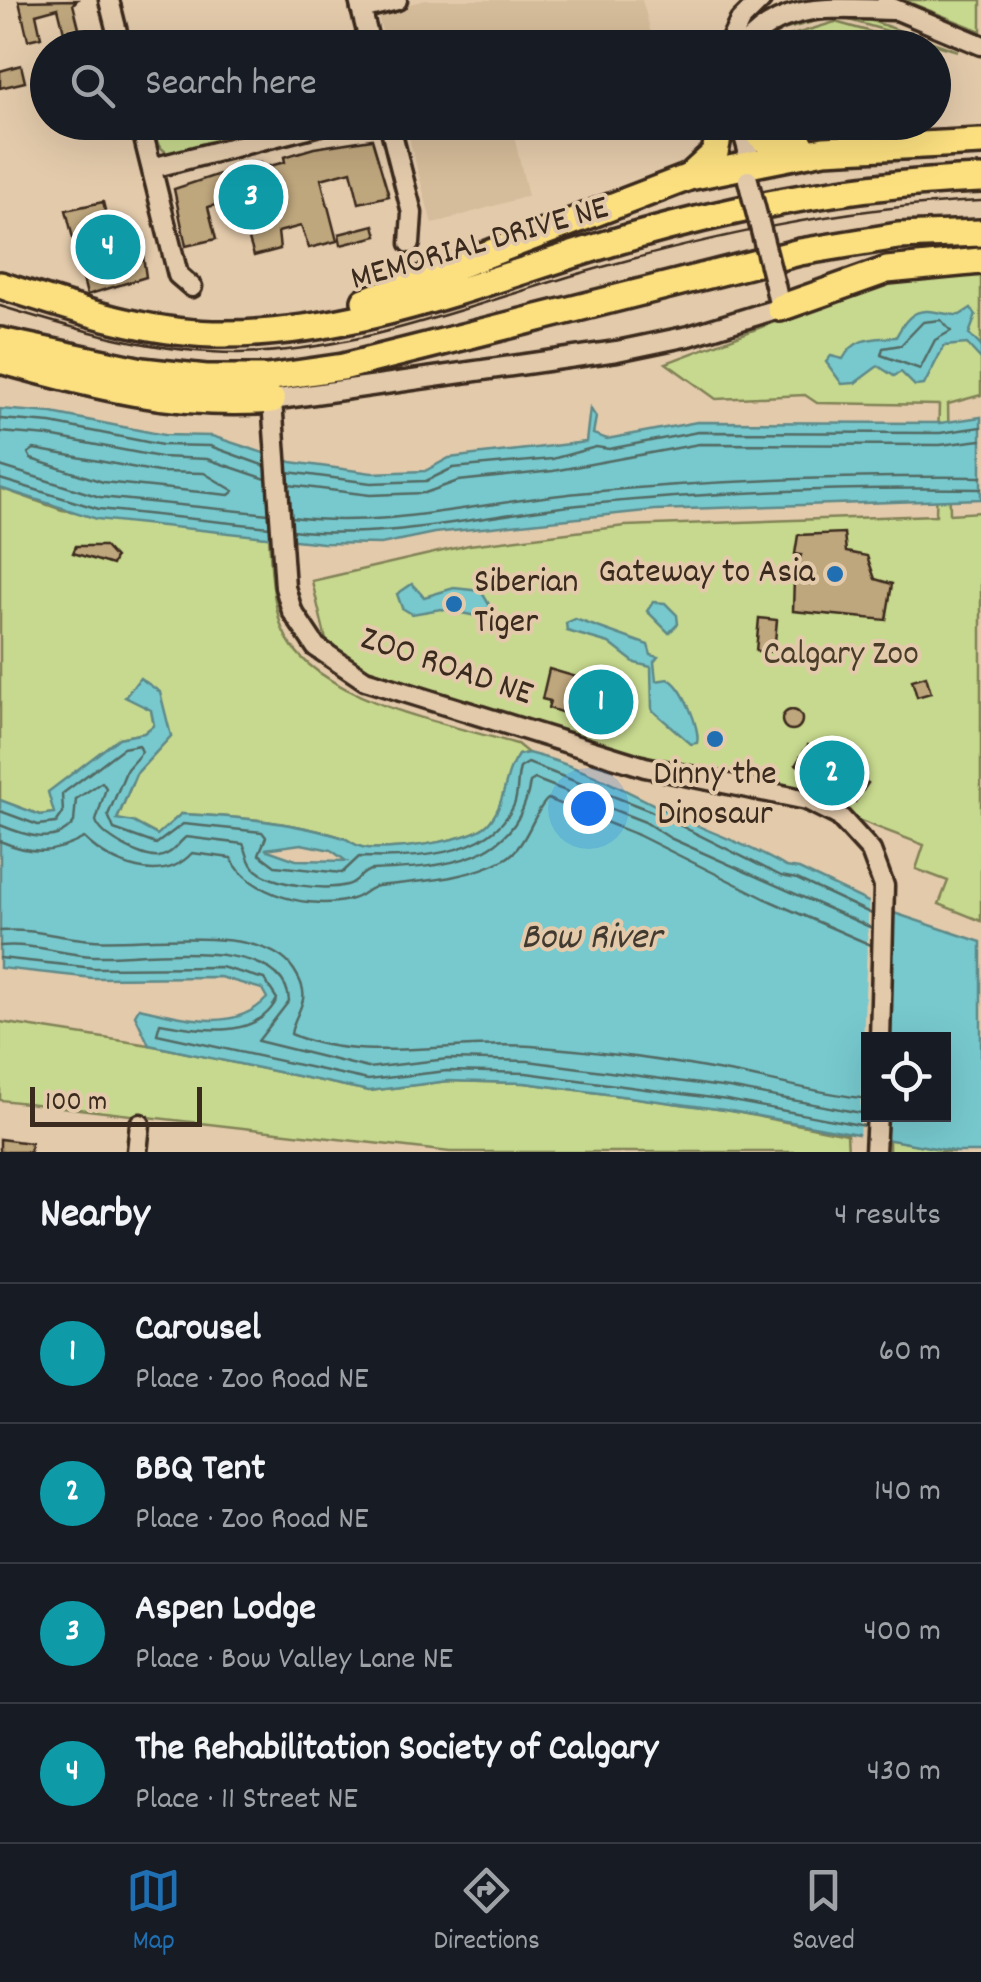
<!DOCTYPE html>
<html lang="en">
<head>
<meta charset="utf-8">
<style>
  :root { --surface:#171b24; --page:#20242c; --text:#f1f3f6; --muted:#9ea1a6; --line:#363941; --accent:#1f6fb2 }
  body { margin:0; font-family:Dekko,sans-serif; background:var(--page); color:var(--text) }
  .controls { position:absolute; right:30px; bottom:30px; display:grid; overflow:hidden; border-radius:0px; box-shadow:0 10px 40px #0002 }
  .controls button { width:90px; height:90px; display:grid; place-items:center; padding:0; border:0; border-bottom:2px solid var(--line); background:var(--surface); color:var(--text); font:50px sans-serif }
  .scale { position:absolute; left:30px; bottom:25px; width:172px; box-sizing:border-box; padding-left:10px; border:5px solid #3b2a1e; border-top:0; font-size:28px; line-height:35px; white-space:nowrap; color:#3b2a1e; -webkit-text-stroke:8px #e3caab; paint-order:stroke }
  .you { position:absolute; left:588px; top:808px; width:35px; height:35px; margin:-25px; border:8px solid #fff; border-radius:50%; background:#1a73e8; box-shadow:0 0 0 15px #1a73e833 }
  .badge { display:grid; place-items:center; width:65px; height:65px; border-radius:50%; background:var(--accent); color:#fff; font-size:32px; font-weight:700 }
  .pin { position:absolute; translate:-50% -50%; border:5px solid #fff; box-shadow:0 2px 10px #0006 }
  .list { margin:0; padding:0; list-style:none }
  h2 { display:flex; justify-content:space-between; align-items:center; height:130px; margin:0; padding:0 40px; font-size:42px }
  h2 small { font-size:32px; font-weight:400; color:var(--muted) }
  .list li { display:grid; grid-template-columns:65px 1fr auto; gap:30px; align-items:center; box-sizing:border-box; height:140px; padding:0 40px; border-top:2px solid var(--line) }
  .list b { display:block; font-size:38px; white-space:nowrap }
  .list p { margin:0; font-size:32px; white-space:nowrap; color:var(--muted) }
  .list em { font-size:32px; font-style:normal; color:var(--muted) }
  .icon { flex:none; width:55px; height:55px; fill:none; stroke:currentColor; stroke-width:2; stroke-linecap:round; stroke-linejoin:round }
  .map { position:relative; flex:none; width:981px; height:1152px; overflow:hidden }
  .search { position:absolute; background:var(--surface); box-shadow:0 10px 40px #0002; left:30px; right:30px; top:30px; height:110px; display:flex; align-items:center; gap:25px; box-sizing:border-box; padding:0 35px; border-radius:55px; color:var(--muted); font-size:38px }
  .sheet { height:690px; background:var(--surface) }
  nav { display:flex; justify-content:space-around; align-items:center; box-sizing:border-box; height:140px; border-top:2px solid var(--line); background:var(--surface); font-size:28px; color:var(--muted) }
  nav a { display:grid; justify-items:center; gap:5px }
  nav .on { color:var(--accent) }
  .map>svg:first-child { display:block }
  .built { fill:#d5bc9a }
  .green { fill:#c7d98e; stroke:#818256; stroke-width:2.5 }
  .water { fill:#77c9ce; stroke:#5f8988; stroke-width:2.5; fill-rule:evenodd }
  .pier { fill:#e3caab }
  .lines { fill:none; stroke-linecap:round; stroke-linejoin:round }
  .shore { stroke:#536a64; stroke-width:2.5 }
  .building { fill:#bea67d; stroke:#3b2a1e; stroke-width:2.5 }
  .minor-casing { stroke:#3b2a1e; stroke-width:25 }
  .highway-casing { stroke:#3b2a1e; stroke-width:32 }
  .minor { stroke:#e3caab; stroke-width:18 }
  .highway { stroke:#fce080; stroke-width:25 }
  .tram { stroke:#3b2a1e; stroke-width:2.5 }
  .minor-bridge-casing { stroke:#3b2a1e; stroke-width:25; stroke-linecap:butt }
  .minor-bridge { stroke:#e3caab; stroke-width:18 }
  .poi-dot { fill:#1f6fb2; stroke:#e3caab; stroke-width:4 }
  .labels { text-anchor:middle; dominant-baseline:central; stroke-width:8; stroke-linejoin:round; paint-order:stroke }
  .street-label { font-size:35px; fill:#3b2a1e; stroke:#e3caab }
  .poi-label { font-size:35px; fill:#3b2a1e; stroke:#e3caab; text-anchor:end }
  .park-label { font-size:35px; fill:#493c29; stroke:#e3caab }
  .water-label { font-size:38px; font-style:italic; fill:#413a30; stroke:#e3caab }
</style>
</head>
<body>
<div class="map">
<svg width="981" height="1152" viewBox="0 0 981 1152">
  <rect width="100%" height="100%" fill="#e3caab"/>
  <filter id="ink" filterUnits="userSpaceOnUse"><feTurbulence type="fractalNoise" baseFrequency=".01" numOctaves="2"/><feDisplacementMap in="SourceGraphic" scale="20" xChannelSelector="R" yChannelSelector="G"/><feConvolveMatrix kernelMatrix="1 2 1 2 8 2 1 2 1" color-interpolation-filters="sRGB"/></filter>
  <g filter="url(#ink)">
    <g class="built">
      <path d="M426,0h216l13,47h-269l-9,-35z"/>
      <path d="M405,123h115l-8,5 16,68 -96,28z"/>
    </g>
    <g class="green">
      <path d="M903,0h78v31z"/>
      <path d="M852,14l106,37 -123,-35 -48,13 -1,-12z"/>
      <path d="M835,22l90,25h-139v-10z"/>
      <path d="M193,34l4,13h-61z"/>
      <path d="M150,123h65l5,18 -52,13 -9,-8z"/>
      <path d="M981,274v121l-33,9 2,110 31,-2v409l-42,-17 9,-23 -32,-12 8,-24 -66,-25 -46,-29 -92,-16 -101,-26 -259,-82 -34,-27 -14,-59 157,-36 156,-19 311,-11 3,-110 -122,-2 -12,-8 -89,4 -50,-36 209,-79 48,-8z"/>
      <path d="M0,488l62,22 207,27c2,30 3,62 13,91 27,72 168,96 235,116l11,9 -10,2c-12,23 -11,49 -30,69 -16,17 -103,29 -127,23 -7,-2 -13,-8 -20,-10 -50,-15 -108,-21 -160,-23l-23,21 -25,-13 -16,-2 19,-46 35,-38 -20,-26 3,15 -10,8 -25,5 -65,75 -14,2 -40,-15z"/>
      <path d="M0,1022l149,23 220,46 79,-10 77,2 200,27 122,24 1,18h-398l-450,-52z"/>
      <path d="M889,1139l67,13h-67z"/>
    </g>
    <g class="water">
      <path d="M971,308l5,7 -7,19 12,12v13l-14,-15 -23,2 -20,39 -9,1 -14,-14 -7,4 -16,-10 -23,17 -13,1 -16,-22 5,-6 12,3c12,-23 31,-20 53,-22 20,-40 35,-22 64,-22z"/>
      <path d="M590,408l6,9 -3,17 14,5 90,-17 243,1 41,-6v82l-326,11 -221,23 -53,11 -58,-1 -226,-24 -97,-31v-79l52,4 112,22 48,1 79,26 81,11 53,-2 24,-13 137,-16z"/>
      <path d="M412,584l12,13 30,-9 27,3 9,15 -8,11 -41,-8 -29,5 -10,-6 -5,-14z"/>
      <path d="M653,602l12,1 12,12 1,9 -9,9 -22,-22z"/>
      <path d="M575,619l73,26 3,10 7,2 -4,5 2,19 12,-2c15,6 33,51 29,64l-6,1 -39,-34 -1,-43 -16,-4 -26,-20 -42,-12 -1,-8z"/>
      <path d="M140,678l20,14 11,44 -35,38 -19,45 16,3 24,13 24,-21c52,2 110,8 160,23 7,2 13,8 21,10 23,6 110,-6 126,-23 19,-21 14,-47 30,-69l10,-2c54,13 102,40 151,64 36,18 73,29 107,50l13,2 86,41 96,32v210h-24l-232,-42 -200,-27 -77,-2 -79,10 -220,-46 -14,-30 4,-7c42,9 95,26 128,-10l-5,-9 -42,-12 -127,1 -93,-10v-168l40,15 14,-2 -6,-21 71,-54 25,-5 10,-8 -3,-15 -26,-13zM301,844l30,6 15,11 -50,-1 -31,-11zM868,1040h76v74h-76z"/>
    </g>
    <path class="pier" d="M869,896l25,11 -6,132 -20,1v74l16,30 -25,-3z"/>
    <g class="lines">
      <g class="shore">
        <path d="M941,320l10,11 -16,9 -15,29 -39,-14 2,-7 18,-3 22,-23z"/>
        <path d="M0,419l51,4 111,22 48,1 55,20"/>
        <path d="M0,432l49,4 111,21 47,2 59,20"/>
        <path d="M34,449l124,23 46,1 30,18 -5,4 -126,-13 -72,-23 -3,-6z"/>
        <path d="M0,466l100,31 169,17"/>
        <path d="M288,472l83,11 55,-2 27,-13 99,-9 44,-12 13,2 89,-17 242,1 41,-6"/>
        <path d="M0,479l99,30 171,18"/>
        <path d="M289,485l81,10 55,-2 33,-12 95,-10 146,-27 241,1 41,-5"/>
        <path d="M291,517c96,12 192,-15 287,-24 134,-13 269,-17 403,-16"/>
        <path d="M292,530c96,11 191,-15 287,-25 133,-13 269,-18 402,-16"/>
        <path d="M0,811l38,14 18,-2 7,-10 -1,-19 61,-46 16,-3 3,7 -15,17 -19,46 6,14 42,15 27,-20 79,8 4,5 -7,17 16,12 67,7 17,-16c49,2 129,1 154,-50 6,-11 3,-27 7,-39l8,-5 123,48 130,65 16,3 75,35"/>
        <path d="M0,825c24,10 56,22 74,-3l2,-23 26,-17 4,6 -10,33c5,16 47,38 63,36 13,-2 18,-13 27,-20l57,7c5,8 4,19 13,26 18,15 68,21 91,15 11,-2 14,-14 25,-15 69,-3 146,-5 158,-88l5,-3 110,43 25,16 202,90"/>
        <path d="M0,841c32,14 55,13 84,-3 28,27 78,48 108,15l39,5c18,37 81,53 121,41 10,-2 17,-12 26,-13 43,-5 87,-6 127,-27 22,-12 30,-51 43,-60l90,36 132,66 101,44"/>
        <path d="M0,931c31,-3 62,7 93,9 48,4 170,-18 201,30 21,32 1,38 -3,64 70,31 162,6 240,12 64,5 140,15 203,27 45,9 89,21 134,26"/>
        <path d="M0,946c31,-3 62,8 93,10 44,2 193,-23 196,45l-31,40 110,27 80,-9 80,2 201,27 137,26"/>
        <path d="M0,958l94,10 127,-1 43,12 13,20c-21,43 -80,30 -117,24l-3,11 211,46 79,-9 79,2 201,27 138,26"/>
      </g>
    </g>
    <g class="building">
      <path d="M77,0l-4,4 11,44h-16l-10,-40 -22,6 5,23 -13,3 -9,-39z"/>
      <path d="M21,65l4,17 -25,6v-17z"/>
      <path d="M372,139l17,57 -30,7 -8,-32 -30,8 16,62 -28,7 -8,-22 -23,6 2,17 -26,7 -17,-56 -29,7 8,32 -30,7 -12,-57 79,-26h7l2,5 23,-6 -1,-5 30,-9z"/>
      <path d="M103,202l10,41 27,-8 6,42 -59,18 -21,-85z"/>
      <path d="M374,225l3,11 -36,9 -2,-11z"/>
      <path d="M844,533l2,19 21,4 8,23 17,5 -6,36 -93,-9 1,-34 7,-22 -6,-1 3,-19z"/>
      <path d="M76,546h28l11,12 -3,7 -39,-12z"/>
      <path d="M759,618l18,2 -3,32 -18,-1z"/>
      <path d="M549,669l38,11 -4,13 22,-4 10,9 -3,17 -15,4 -12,-15 -14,-4 -4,14 -19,-6 2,-7 -8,-2z"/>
      <path d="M926,676l5,17 -14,4 -5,-17z"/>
      <circle cx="792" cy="720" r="10"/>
      <path d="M808,745l60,38 -13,19 -59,-38z"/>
      <path d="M0,1139l31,4 -1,9h-30z"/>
    </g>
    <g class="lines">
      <g class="minor-casing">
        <g id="minor">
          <path d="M109,0l12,48"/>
          <path d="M359,0l12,48"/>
          <path d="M885,5l96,40"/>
          <path d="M361,9l36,-9"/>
          <path d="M727,48l13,-27 21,-21"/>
          <path d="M743,48c40,-48 89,-39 150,-38"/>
          <path d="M140,122l38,153 14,12"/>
          <path d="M389,122l23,91 -2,30"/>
          <path d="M740,122l8,28 -1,24"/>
          <path d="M152,168l180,-46"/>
          <path d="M775,285l5,23 -91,28 -72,15 -345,49 13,187 7,24 24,36 49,33 280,87 162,33 32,16 32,35 13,35 -4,154"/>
          <path d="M137,1152l3,-28"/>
          <path d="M875,1152l2,-38"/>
        </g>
      </g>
      <g class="highway-casing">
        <g id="highway">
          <path d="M746,122l20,19 35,3"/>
          <path d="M690,176l25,-23 6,-31"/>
          <path d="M0,285c69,22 140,47 213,49 145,3 281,-58 418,-97 114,-32 231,-54 350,-58"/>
          <path d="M365,301l324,-124 135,-27 157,-8"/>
          <path d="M780,308l107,-38 94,-9"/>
          <path d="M0,341l142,30 64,7h61l76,-11 457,-115 98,-16 83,-3"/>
          <path d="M0,360c90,25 178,48 272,40"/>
        </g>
      </g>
      <use href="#minor" class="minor"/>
      <use href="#highway" class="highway"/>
      <path class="tram" d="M0,306c78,24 156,47 238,47 114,-1 225,-45 333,-77 135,-39 269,-69 410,-75"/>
      <g class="minor-bridge-casing">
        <path id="minor-bridge" d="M748,180l27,105"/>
      </g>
      <use href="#minor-bridge" class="minor-bridge"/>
    </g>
  </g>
  <g class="poi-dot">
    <circle cx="835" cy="574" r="10"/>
    <circle cx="454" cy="604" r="10"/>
    <circle cx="715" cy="739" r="10"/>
  </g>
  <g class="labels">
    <g class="street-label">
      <text transform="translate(480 245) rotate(-16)">MEMORIAL DRIVE NE</text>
      <text transform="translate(446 668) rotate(19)">ZOO ROAD NE</text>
    </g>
    <g class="poi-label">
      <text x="815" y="574">Gateway to Asia</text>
      <text x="474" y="584" text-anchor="start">Siberian<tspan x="474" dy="40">Tiger</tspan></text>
      <text x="715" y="776" text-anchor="middle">Dinny the<tspan x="715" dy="40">Dinosaur</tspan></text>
    </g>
    <g class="park-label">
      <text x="841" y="656">Calgary Zoo</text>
    </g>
    <g class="water-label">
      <text x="591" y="939">Bow River</text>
    </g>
  </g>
</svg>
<div class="controls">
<button><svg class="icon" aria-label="locate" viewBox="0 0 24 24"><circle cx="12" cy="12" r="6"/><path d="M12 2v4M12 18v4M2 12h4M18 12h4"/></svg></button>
</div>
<div class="scale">100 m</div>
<div class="you"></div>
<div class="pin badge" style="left:601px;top:702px;background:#0f9aa8">1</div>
<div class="pin badge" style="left:832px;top:773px;background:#0f9aa8">2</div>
<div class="pin badge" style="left:251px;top:197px;background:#0f9aa8">3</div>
<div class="pin badge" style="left:108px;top:247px;background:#0f9aa8">4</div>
<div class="search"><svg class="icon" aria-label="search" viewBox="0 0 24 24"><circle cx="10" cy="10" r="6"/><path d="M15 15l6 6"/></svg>Search here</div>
</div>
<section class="sheet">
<h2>Nearby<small>4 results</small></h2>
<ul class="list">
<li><span class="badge" style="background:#0f9aa8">1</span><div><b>Carousel</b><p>Place · Zoo Road NE</p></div><em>60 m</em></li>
<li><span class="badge" style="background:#0f9aa8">2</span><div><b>BBQ Tent</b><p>Place · Zoo Road NE</p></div><em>140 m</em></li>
<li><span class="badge" style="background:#0f9aa8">3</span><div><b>Aspen Lodge</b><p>Place · Bow Valley Lane NE</p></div><em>400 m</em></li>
<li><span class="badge" style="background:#0f9aa8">4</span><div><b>The Rehabilitation Society of Calgary</b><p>Place · 11 Street NE</p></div><em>430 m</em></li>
</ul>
</section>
<nav>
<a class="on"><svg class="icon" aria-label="map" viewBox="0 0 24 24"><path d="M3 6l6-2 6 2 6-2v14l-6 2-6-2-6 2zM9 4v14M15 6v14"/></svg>Map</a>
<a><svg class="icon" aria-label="directions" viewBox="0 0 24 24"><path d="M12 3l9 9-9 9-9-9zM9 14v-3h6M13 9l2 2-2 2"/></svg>Directions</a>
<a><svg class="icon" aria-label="saved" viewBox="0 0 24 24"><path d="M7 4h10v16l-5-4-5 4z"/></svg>Saved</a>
</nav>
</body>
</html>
